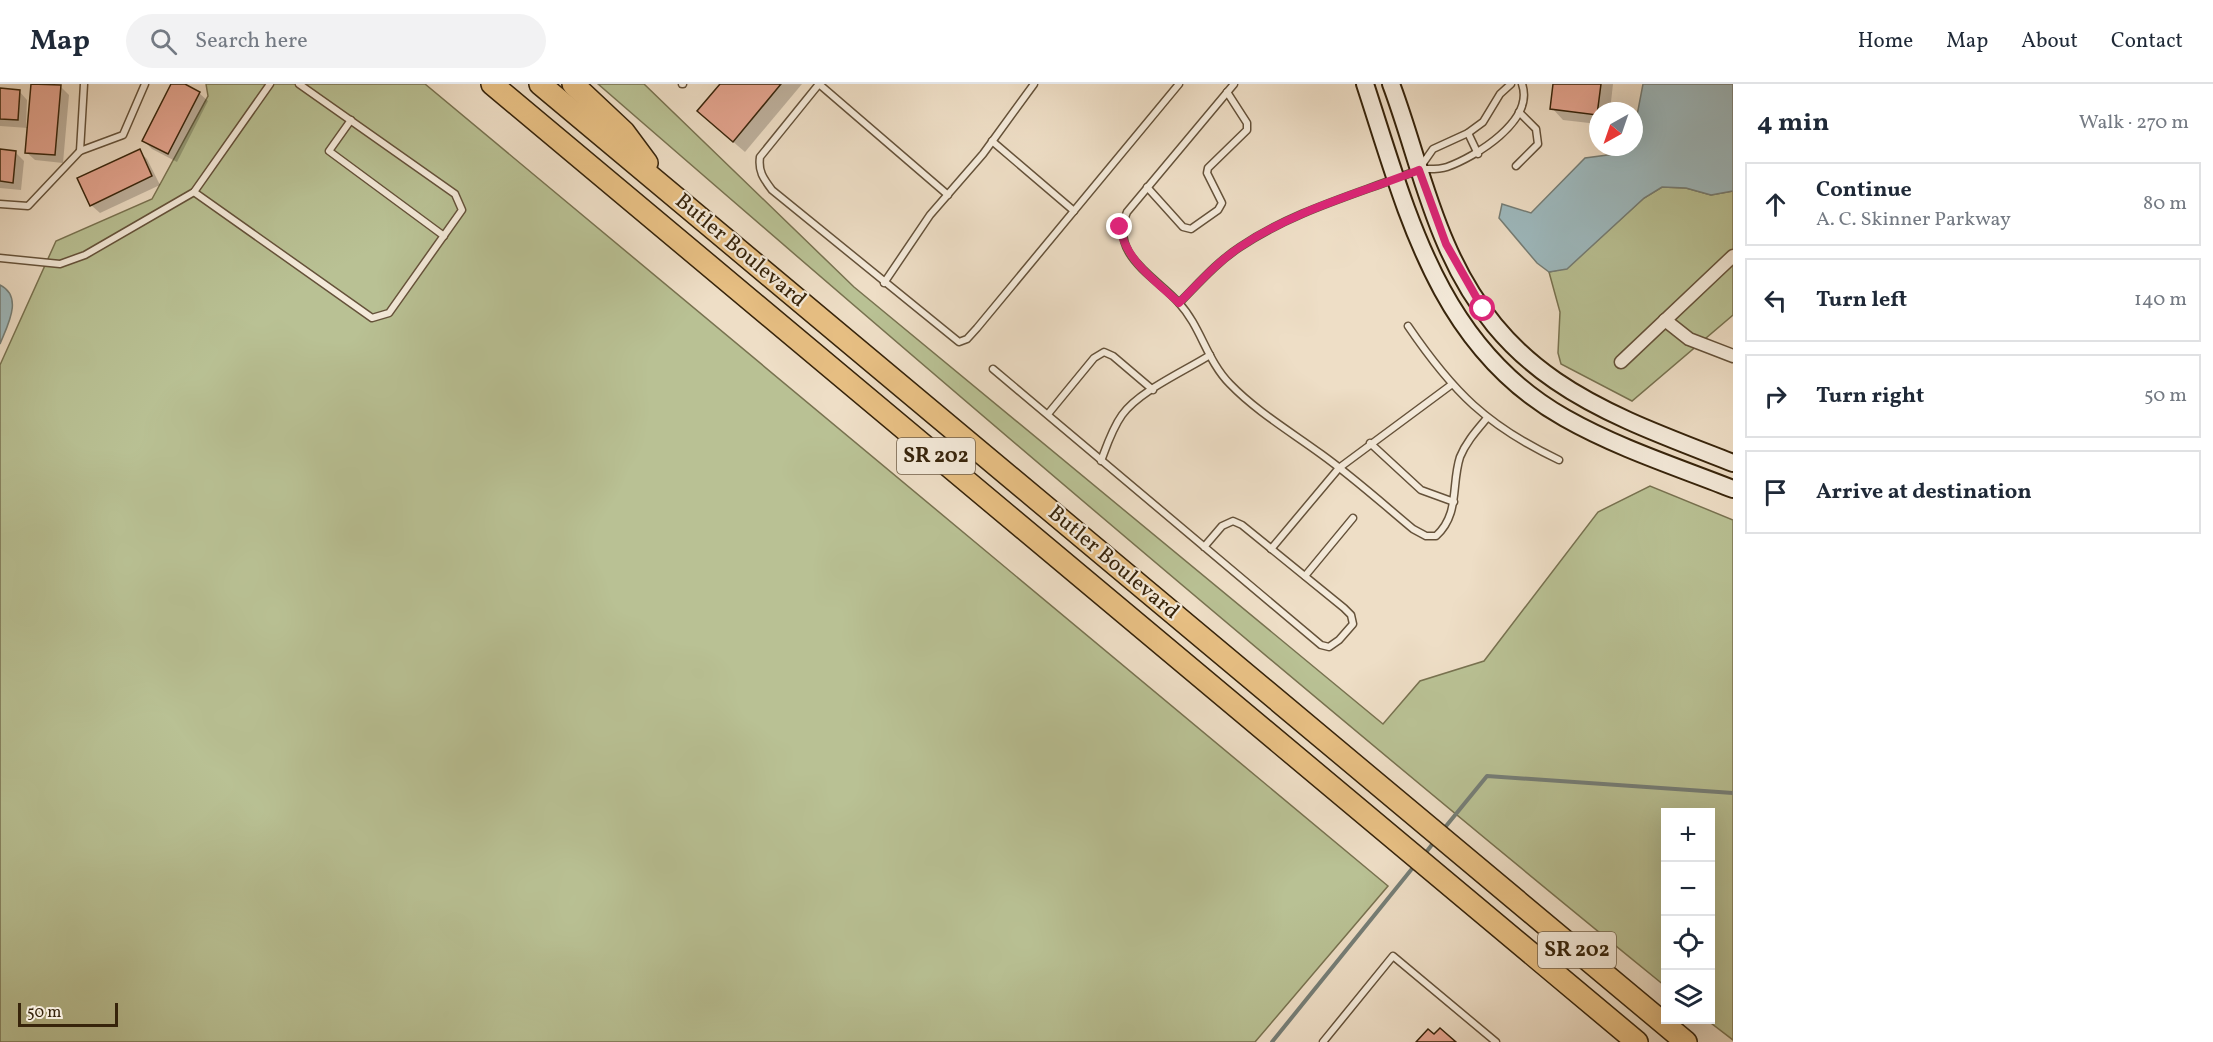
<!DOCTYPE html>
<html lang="en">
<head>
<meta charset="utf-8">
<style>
  :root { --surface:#fff; --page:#f2f2f3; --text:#1f2937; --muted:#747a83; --line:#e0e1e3 }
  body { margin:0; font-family:Vollkorn,serif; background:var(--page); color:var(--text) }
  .controls { position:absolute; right:18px; bottom:18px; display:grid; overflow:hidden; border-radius:0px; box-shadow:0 6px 24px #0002 }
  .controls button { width:54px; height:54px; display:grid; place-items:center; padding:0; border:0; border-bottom:2px solid var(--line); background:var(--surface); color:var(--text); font:30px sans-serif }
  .compass { position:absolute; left:1589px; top:18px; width:54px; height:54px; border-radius:50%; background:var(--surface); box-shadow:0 6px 24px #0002; rotate:220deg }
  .scale { position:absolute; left:18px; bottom:15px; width:100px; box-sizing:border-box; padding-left:6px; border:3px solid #37240b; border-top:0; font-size:16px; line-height:21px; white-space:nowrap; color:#37240b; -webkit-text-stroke:4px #f4eada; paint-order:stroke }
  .stop { position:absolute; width:18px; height:18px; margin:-14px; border:4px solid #db2777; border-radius:50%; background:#fff }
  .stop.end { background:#db2777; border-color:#fff; box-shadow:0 2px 6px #0008 }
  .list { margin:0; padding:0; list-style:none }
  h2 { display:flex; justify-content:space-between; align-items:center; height:78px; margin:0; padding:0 24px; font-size:26px }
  h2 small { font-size:20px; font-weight:400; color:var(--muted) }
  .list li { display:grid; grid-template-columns:39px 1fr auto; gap:18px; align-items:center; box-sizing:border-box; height:84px; margin:0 12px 12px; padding:0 12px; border:2px solid var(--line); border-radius:0px }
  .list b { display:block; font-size:22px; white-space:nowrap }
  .list p { margin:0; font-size:20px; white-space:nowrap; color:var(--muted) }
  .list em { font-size:20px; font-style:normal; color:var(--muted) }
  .icon { flex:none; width:33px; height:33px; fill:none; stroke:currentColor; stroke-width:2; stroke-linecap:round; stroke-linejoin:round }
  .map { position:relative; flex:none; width:1733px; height:958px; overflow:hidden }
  header { display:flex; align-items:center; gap:36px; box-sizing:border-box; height:84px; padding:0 30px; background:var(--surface); border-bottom:2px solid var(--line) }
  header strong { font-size:28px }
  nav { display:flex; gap:33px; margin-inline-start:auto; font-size:21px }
  .search { width:420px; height:54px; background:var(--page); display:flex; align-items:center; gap:15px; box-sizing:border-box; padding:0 21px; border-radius:33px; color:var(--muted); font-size:22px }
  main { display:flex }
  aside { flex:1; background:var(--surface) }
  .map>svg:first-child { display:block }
  .green { fill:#b9c194; stroke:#787250; stroke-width:1.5 }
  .water { fill:#9ebabf; stroke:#757e77; stroke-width:1.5 }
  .shadow { fill:#0003 }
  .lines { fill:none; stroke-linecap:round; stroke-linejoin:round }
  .stream { stroke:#757e77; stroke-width:4 }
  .building { fill:#e5a590; stroke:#37240b; stroke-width:1.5 }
  .service-casing { stroke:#65523a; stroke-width:9 }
  .minor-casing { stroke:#65523a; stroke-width:15 }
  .secondary-casing { stroke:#37240b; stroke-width:20 }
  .motorway-casing { stroke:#37240b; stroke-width:24 }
  .service { stroke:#f4eada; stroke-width:6 }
  .minor { stroke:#f4eada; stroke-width:12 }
  .secondary { stroke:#f4eada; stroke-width:16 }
  .motorway { stroke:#e7bf83; stroke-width:21 }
  .route { stroke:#db2777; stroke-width:8 }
  .labels { text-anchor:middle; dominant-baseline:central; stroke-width:4.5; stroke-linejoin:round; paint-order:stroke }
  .shield { fill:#f4eada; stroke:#705f49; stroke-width:1.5 }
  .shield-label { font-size:21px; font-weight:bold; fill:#37240b }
  .street-label { font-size:22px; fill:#37240b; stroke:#f4eada }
</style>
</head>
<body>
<header>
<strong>Map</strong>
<div class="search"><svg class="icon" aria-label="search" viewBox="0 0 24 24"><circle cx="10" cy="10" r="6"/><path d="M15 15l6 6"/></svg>Search here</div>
<nav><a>Home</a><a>Map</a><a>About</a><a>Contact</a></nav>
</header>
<main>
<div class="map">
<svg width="1733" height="958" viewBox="0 0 1733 958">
  <rect width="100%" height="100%" fill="#eedec6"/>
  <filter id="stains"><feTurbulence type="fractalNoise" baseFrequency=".00333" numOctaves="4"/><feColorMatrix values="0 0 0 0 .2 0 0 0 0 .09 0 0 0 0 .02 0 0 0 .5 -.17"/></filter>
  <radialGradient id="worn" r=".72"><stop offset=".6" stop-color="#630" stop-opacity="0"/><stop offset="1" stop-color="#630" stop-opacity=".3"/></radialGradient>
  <g class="green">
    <path d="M206,0h219l963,802 -133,156h-1255v-677l56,-124 96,-42 56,-103z"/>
    <path d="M598,0h46l210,203 529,437 37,-43 64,-20 114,-149 52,-26 83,34v520l-26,-20h3v-208h-44l-1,174c-361,-294 -715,-596 -1067,-902z"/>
    <path d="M1662,103l24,1 25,7 22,-4v124l-101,86 -71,-37 -3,-11 2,-41 -11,-40 18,-4 77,-70z"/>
  </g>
  <g class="water">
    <path d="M1643,0h90v107l-22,4 -25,-7 -24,-1 -18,11 -77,71 -18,3 -12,-9 -38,-45 3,-14 29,9 54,-55 30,-4 6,-7h13v-16z"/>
    <path d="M0,201c24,12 7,41 0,59z"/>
  </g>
  <g class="shadow">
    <path d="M172,0h10l17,9 9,8 -31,61 -25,-13 -8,-8z"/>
    <path d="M722,0h80l-57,68 -35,-30z"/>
    <path d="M1555,0h58l-3,27h-12v13l-35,-4 -11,-12z"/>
    <path d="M61,3l8,8 -6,68 -28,-3 -9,-8 2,-24 -28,-2v-36l19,1 8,9 -1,27h3z"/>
    <path d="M0,67l16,2 8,8 -3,29 -21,-2z"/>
    <path d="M139,67l8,8 13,26 -60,28 -9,-8z"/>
  </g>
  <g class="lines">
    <g class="stream">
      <path d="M1442,747l45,-55 246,17"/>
      <path d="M1424,771l10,-13"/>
      <path d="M1272,958l143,-177"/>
    </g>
  </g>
  <g class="building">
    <path d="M31,0l30,1 -6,70 -30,-2z"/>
    <path d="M171,0h14l15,8 -32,62 -26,-13z"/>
    <path d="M720,0h61l-48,58 -36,-31z"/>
    <path d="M1553,0h48l-4,31 -47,-6z"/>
    <path d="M0,4l20,2 -2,30 -18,-1z"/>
    <path d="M0,65l16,2 -3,32 -13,-2z"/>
    <path d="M140,65l12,27 -62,30 -13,-28z"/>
    <path d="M1440,944l16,14h-40l12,-13 6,5z"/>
  </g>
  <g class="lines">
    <g class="service-casing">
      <g id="service">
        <path d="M682,0h1"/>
        <path d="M1234,0l-107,128c-18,43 27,63 52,91 22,24 28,58 51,81 26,27 61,48 91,70 32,23 62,50 92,75l13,7h10c24,-22 15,-51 24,-79 6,-15 17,-27 27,-39"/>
        <path d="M1511,0l-11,10 -17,28 -15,11 -35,16 -14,20c9,0 19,1 28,-2 28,-10 88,-46 75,-83"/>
        <path d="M351,36l-22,31 115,85"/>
        <path d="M1468,49l10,21"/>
        <path d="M992,57l82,70"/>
        <path d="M80,67l4,-67"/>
        <path d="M1516,82l22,-22 -2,-15 -17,-17"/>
        <path d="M1147,103l36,40 8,2 27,-19 4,-7 -15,-30 1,-5 39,-38v-7l-20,-31"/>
        <path d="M194,108l178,126 17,-5 73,-103 -7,-16 -156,-110"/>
        <path d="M948,111l-129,-111 -59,73c-2,14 3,21 12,33l187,152 8,-3 10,-11 202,-244"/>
        <path d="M0,120l28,2 52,-55 43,-16 22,-51"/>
        <path d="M0,174l60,6 25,-9 109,-63 76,-108"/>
        <path d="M884,199l46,-68 53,-61 51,-70"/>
        <path d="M1179,219c19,-19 38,-41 61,-56 55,-37 118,-53 178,-77"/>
        <path d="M1408,242c45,66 79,100 151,134"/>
        <path d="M993,285l328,276 8,2 10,-7 14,-16 -2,-9 -7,-7 -102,-83 -9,-4 -11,5 -18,21"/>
        <path d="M1048,330l46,-56 10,-6 9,4 40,34"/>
        <path d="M1370,359l51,47 33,12"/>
        <path d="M1101,377c6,-16 11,-32 21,-46 17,-24 63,-44 88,-60"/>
        <path d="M1271,465l68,-81 112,-83"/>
        <path d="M1305,492l48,-58"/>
        <path d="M1323,958l70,-86 103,86"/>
      </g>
    </g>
    <g class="minor-casing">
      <g id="minor">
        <path d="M1665,236l24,19 44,17"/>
        <path d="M1621,278l112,-106"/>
      </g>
    </g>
    <g class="secondary-casing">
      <g id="secondary">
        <path d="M1365,0c42,128 73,263 200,334 53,30 112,49 168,71"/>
        <path d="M1391,0c20,53 32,108 55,160 59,137 159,169 287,219"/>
      </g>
    </g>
    <g class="motorway-casing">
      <g id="motorway">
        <path d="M492,0l1145,958"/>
        <path d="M540,0l1146,958"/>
        <path d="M573,0l51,48 23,31"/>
      </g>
    </g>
    <use href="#service" class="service"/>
    <use href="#minor" class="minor"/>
    <use href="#secondary" class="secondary"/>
    <use href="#motorway" class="motorway"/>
  </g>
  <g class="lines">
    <path class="route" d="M1120,143c5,33 36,54 59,76 19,-19 38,-41 61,-56 55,-37 118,-53 179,-77l27,74 37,65"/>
  </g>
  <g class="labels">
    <g class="shield">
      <rect x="897" y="354" width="78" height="36" rx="4.5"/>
      <rect x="1538" y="848" width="78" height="36" rx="4.5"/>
    </g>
    <g class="shield-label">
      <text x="936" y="372">SR 202</text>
      <text x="1577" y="866">SR 202</text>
    </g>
    <g class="street-label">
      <text transform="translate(740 167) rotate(40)">Butler Boulevard</text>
      <text transform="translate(1113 479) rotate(40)">Butler Boulevard</text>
    </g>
  </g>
  <rect width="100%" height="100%" filter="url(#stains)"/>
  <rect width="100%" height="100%" fill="url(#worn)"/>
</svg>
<div class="controls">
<button>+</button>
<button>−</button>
<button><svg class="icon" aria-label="locate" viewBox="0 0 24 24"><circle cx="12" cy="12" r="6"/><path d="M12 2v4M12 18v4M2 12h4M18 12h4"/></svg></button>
<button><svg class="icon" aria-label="layers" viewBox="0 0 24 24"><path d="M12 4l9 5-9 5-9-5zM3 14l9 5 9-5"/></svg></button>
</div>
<svg class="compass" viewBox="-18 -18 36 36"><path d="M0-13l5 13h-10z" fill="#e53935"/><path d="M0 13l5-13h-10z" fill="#747a83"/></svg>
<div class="scale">50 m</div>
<div class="stop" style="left:1483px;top:225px"></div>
<div class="stop end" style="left:1120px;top:143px"></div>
</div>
<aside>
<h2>4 min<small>Walk · 270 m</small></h2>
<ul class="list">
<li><svg class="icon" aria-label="ahead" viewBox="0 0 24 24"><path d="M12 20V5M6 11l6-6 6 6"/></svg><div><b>Continue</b><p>A. C. Skinner Parkway</p></div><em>80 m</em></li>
<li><svg class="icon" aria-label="left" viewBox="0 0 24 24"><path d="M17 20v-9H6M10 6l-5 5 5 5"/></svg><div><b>Turn left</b></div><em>140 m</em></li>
<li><svg class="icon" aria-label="right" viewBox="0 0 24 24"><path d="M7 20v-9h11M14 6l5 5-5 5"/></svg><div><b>Turn right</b></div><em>50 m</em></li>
<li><svg class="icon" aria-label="arrive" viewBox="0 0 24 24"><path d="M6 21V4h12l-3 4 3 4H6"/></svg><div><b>Arrive at destination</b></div></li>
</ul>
</aside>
</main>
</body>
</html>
